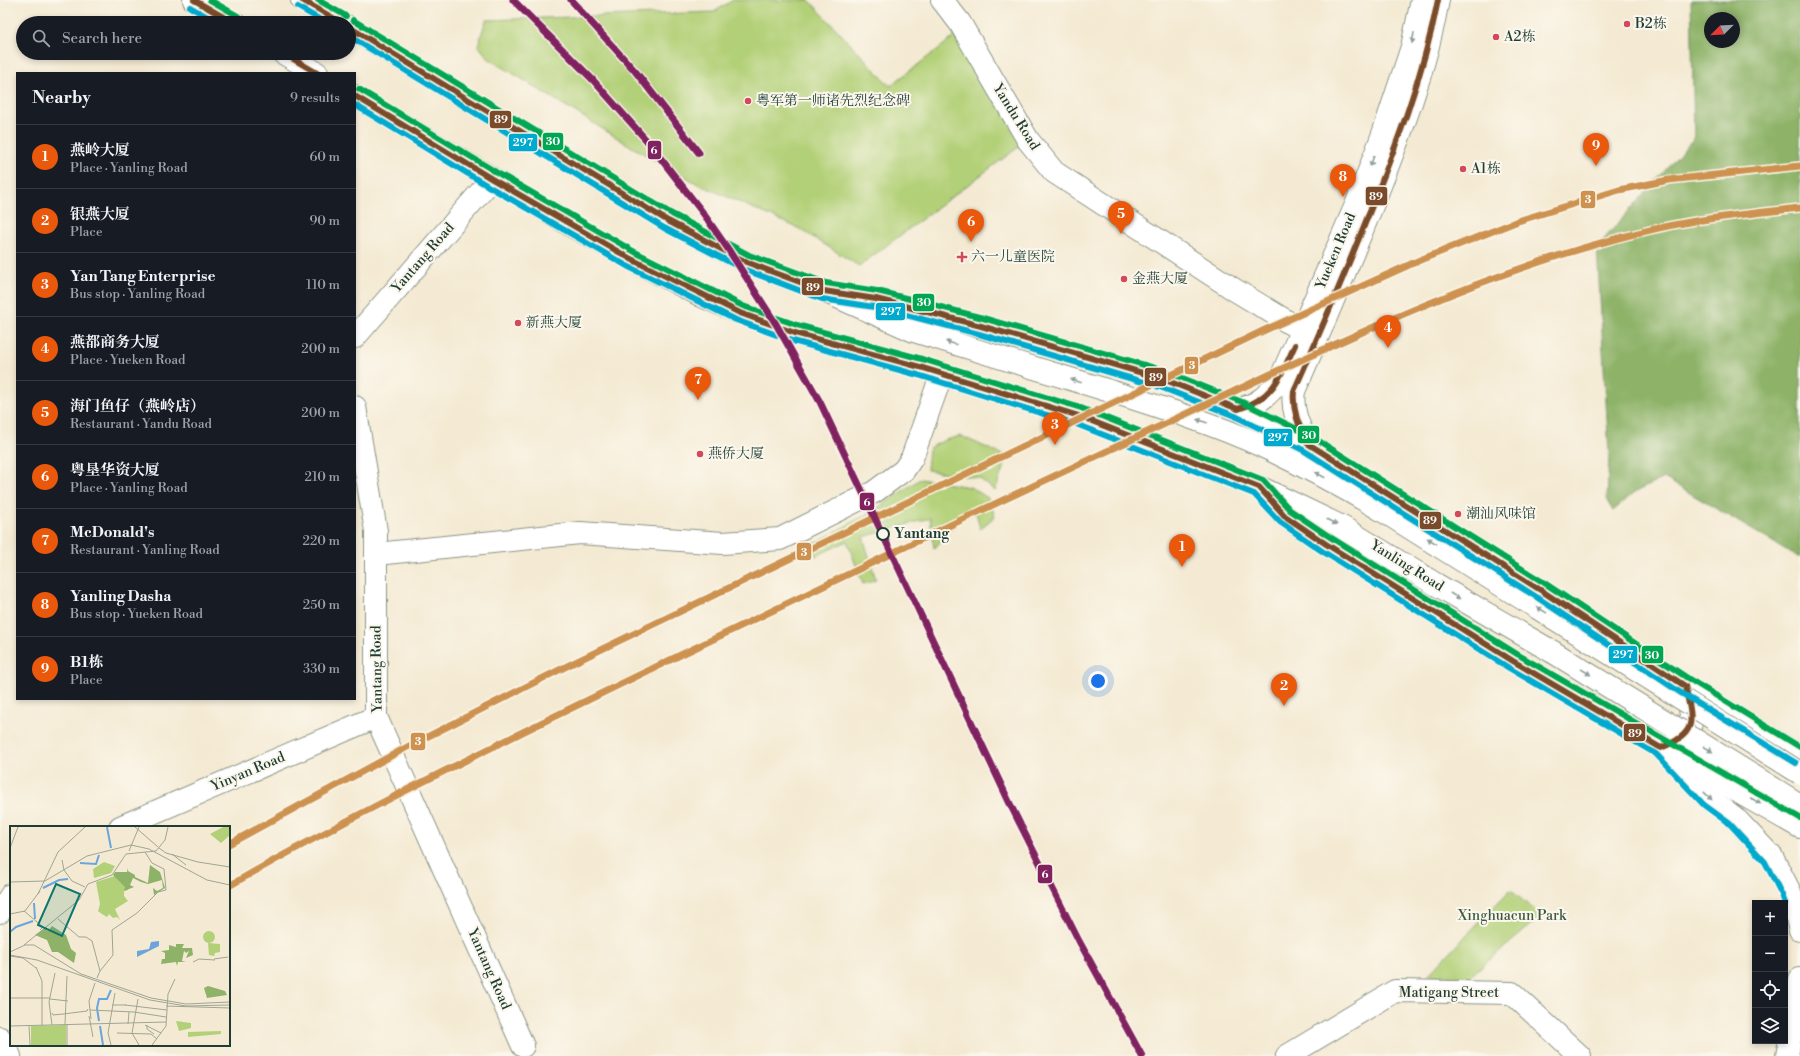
<!DOCTYPE html>
<html lang="en">
<head>
<meta charset="utf-8">
<style>
  :root { --surface:#171b24; --page:#242831; --text:#f1f3f6; --muted:#9ea1a6; --line:#363941; --accent:#ea580c }
  body { margin:0; font-family:"Libre Bodoni","Noto Serif SC",serif; background:var(--page); color:var(--text) }
  .controls { position:absolute; right:12px; bottom:12px; display:grid; overflow:hidden; border-radius:0px; box-shadow:0 2px 6px #0003 }
  .controls button { width:36px; height:36px; display:grid; place-items:center; padding:0; border:0; border-bottom:1px solid var(--line); background:var(--surface); color:var(--text); font:20px sans-serif }
  .compass { position:absolute; left:1704px; top:12px; width:36px; height:36px; border-radius:50%; background:var(--surface); box-shadow:0 2px 6px #0003; rotate:246deg }
  .you { position:absolute; left:1098px; top:681px; width:14px; height:14px; margin:-10px; border:3px solid #fff; border-radius:50%; background:#1a73e8; box-shadow:0 0 0 6px #1a73e833 }
  .badge { display:grid; place-items:center; width:26px; height:26px; border-radius:50%; background:var(--accent); color:#fff; font-size:13px; font-weight:700 }
  .pin { position:absolute; translate:-50% -33px; filter:drop-shadow(0 1px 2px #0008) }
  .pin::after { content:''; position:absolute; top:21px; width:14px; height:12px; background:inherit; clip-path:polygon(0 0,100% 0,50% 100%) }
  .list { margin:0; padding:0; list-style:none }
  h2 { display:flex; justify-content:space-between; align-items:center; height:52px; margin:0; padding:0 16px; font-size:17px }
  h2 small { font-size:13px; font-weight:400; color:var(--muted) }
  .list li { display:grid; grid-template-columns:26px 1fr auto; gap:12px; align-items:center; box-sizing:border-box; height:64px; padding:0 16px; border-top:1px solid var(--line) }
  .list b { display:block; font-size:15px; white-space:nowrap }
  .list p { margin:0; font-size:13px; white-space:nowrap; color:var(--muted) }
  .list em { font-size:13px; font-style:normal; color:var(--muted) }
  .icon { flex:none; width:22px; height:22px; fill:none; stroke:currentColor; stroke-width:2; stroke-linecap:round; stroke-linejoin:round }
  .map { position:relative; flex:none; width:1800px; height:1056px; overflow:hidden }
  .search { position:absolute; background:var(--surface); box-shadow:0 2px 6px #0003; left:16px; top:16px; width:340px; height:44px; display:flex; align-items:center; gap:10px; box-sizing:border-box; padding:0 14px; border-radius:22px; color:var(--muted); font-size:15px }
  .panel { position:absolute; background:var(--surface); box-shadow:0 2px 6px #0003; left:16px; top:72px; width:340px; height:628px; border-radius:0px }
  .map>svg:first-child { display:block }
  .green { fill:#b2d077; stroke:#688656 }
  .forest { fill:#8db268; stroke:#56784e; fill-rule:evenodd }
  .lines { fill:none; stroke-linecap:round; stroke-linejoin:round }
  .minor-casing { stroke:#8a9484; stroke-width:24 }
  .major-casing { stroke:#8a9484; stroke-width:24 }
  .highway-casing { stroke:#8a9484; stroke-width:24 }
  .minor { stroke:#fff; stroke-width:22 }
  .major { stroke:#fff; stroke-width:22 }
  .highway { stroke:#fff; stroke-width:22 }
  .highway-bridge-casing { stroke:#8a9484; stroke-width:24; stroke-linecap:butt }
  .highway-bridge { stroke:#fff; stroke-width:22 }
  .bus-1-casing { stroke:#fbf7ec; stroke-width:9 }
  .bus-2-casing { stroke:#fbf7ec; stroke-width:9 }
  .bus-3-casing { stroke:#fbf7ec; stroke-width:9 }
  .bus-1 { stroke:#7a4b2a; stroke-width:6 }
  .bus-2 { stroke:#00a9ce; stroke-width:6 }
  .bus-3 { stroke:#00a651; stroke-width:6 }
  .metro-1-casing { stroke:#fbf7ec; stroke-width:10 }
  .metro-2-casing { stroke:#fbf7ec; stroke-width:10 }
  .metro-1 { stroke:#cd924f; stroke-width:7 }
  .metro-2 { stroke:#80225f; stroke-width:7 }
  .oneway { fill:#8f9e9a }
  .poi-dot { fill:#d1495b; stroke:#fbf7ec; stroke-width:1.5 }
  .stop-dot { fill:#fbf7ec; stroke:#1f3d34; stroke-width:2 }
  .labels { text-anchor:middle; dominant-baseline:central; stroke-width:4; stroke-linejoin:round; paint-order:stroke }
  .poi-label { font-size:14px; fill:#1f3d34; stroke:#fbf7ec; text-anchor:start }
  .street-label { font-size:14px; fill:#1f3d34; stroke:#fbf7ec }
  .stop-label { font-size:14px; font-weight:bold; fill:#1f3d34; stroke:#fbf7ec; text-anchor:start }
  .park-label { font-size:14px; fill:#3c5a41; stroke:#fbf7ec }
  .inset-river { fill:none; stroke:#6ba5db; stroke-width:2 }
  .inset-road { fill:none; stroke:#9fa593; stroke-width:1 }
  .view { fill:#0f766e; fill-opacity:0.15; stroke:#0f766e; stroke-width:2 }
  .inset-edge { fill:none; stroke:#1f3d34; stroke-width:2 }
  .line-badge { stroke:#fbf7ec; stroke-width:1.5 }
  .badge-label { font-size:11px; text-anchor:middle; font-weight:bold; fill:#fff }
</style>
</head>
<body>
<div class="map">
<svg width="1800" height="1056" viewBox="0 0 1800 1056">
  <rect width="100%" height="100%" fill="#fbf7ec"/>
  <filter id="ink" filterUnits="userSpaceOnUse"><feTurbulence type="fractalNoise" baseFrequency=".025" numOctaves="2"/><feDisplacementMap in="SourceGraphic" scale="8" xChannelSelector="R" yChannelSelector="G"/><feConvolveMatrix kernelMatrix="1 2 1 2 8 2 1 2 1" color-interpolation-filters="sRGB"/></filter>
  <filter id="wash" filterUnits="userSpaceOnUse"><feTurbulence type="fractalNoise" baseFrequency=".012" numOctaves="4" result="noise"/><feDisplacementMap in="SourceGraphic" scale="16" xChannelSelector="R" yChannelSelector="G"/><feGaussianBlur stdDeviation="0.9" result="paint"/><feColorMatrix in="noise" values="0 0 0 0 0 0 0 0 0 0 0 0 0 0 0 0 0 1.4 0 .05"/><feComposite in="paint" operator="in"/></filter>
  <g filter="url(#wash)">
    <rect width="100%" height="100%" fill="#f4ead3"/>
    <g class="green">
      <path d="M733,0h76l81,86 68,-52 70,106 -169,126 -59,-37 -102,-45 -66,-37 -144,-89 -10,-13 8,-25 228,-8z"/>
      <path d="M961,436l46,21 -12,34 -16,-13 -52,-8 2,-22 16,-8z"/>
      <path d="M920,479l50,8 18,11 7,18 -15,13 -4,-17 -15,5 -27,32 -4,-31 -67,19 13,43 -13,4 -16,-43 -31,15 -3,-12 63,-35z"/>
      <path d="M1510,890l32,26 -73,61 -41,-2z"/>
    </g>
    <path class="forest" d="M1691,0h109v558l-136,-80 -29,14 -22,19 -6,-10 2,-47 -12,-207 97,-109zM1710,18h24v24h-24z"/>
  </g>
  <g filter="url(#ink)">
    <g class="lines">
      <g class="minor-casing">
        <g id="minor">
          <path d="M942,0l18,23 68,117 26,32 181,118 81,49"/>
          <path d="M355,337l137,-158"/>
          <path d="M355,407l21,124v186l147,329"/>
          <path d="M376,554l204,-21 143,10 57,-4 94,-47 30,-22 8,-12 30,-85"/>
          <path d="M120,827l256,-110"/>
          <path d="M0,912l11,-17"/>
          <path d="M0,1038l10,18"/>
          <path d="M1287,1056l108,-65 117,2 68,63"/>
        </g>
      </g>
      <g class="major-casing">
        <g id="major">
          <path d="M836,293l40,6 105,27 182,53 75,30 69,34 235,148 143,95 115,70"/>
          <path d="M1238,409c18,-3 29,-13 41,-27l77,-177 27,-71 29,-87 10,-47"/>
          <path d="M1307,443c-8,-17 -16,-33 -13,-52 28,-63 54,-126 80,-190 26,-65 52,-132 64,-201"/>
          <path d="M1259,487l26,29 41,28 187,117 84,48 64,39 139,79"/>
          <path d="M1678,766l32,33 25,19 37,39 18,35 10,38"/>
          <path d="M1787,1056l13,-77"/>
        </g>
      </g>
      <g class="highway-casing">
        <g id="highway">
          <path d="M194,0l40,23"/>
          <path d="M302,0l40,23"/>
          <path d="M349,27l319,194 78,41 78,29 90,40 199,61"/>
          <path d="M283,53l34,20"/>
          <path d="M355,96l215,129 61,34 71,37 38,17 55,20 125,34 159,49 180,71 83,40 95,58 116,67"/>
          <path d="M1661,748c39,-13 32,-28 24,-62"/>
        </g>
      </g>
      <use href="#minor" class="minor"/>
      <use href="#major" class="major"/>
      <use href="#highway" class="highway"/>
      <g class="highway-bridge-casing">
        <g id="highway-bridge">
          <path d="M1113,392c50,16 101,32 149,54 43,20 85,43 126,68l412,259"/>
          <path d="M1553,652l247,153"/>
        </g>
      </g>
      <use href="#highway-bridge" class="highway-bridge"/>
      <g class="bus-1-casing">
        <g id="bus-1">
          <path d="M194,0l40,23"/>
          <path d="M302,0l40,23"/>
          <path d="M349,27l319,194 78,41 78,29 52,8 36,9 69,18 182,53 75,30c35,-10 43,-33 57,-64"/>
          <path d="M283,53l34,20"/>
          <path d="M355,96l137,83 139,80 109,54 55,20 125,34 159,49 180,71 26,29 41,28 187,117 148,87c37,-15 32,-27 24,-62l-143,-95 -235,-148c-8,-17 -15,-33 -13,-52 25,-56 49,-113 72,-170 29,-72 57,-144 72,-221"/>
        </g>
      </g>
      <g class="bus-2-casing">
        <g id="bus-2">
          <path d="M190,7l28,16"/>
          <path d="M298,7l28,16"/>
          <path d="M349,36l315,192 79,41 79,30 52,8 36,9 69,18 181,53 75,29 68,34 235,148 143,95 115,70"/>
          <path d="M355,105l133,81 139,80 109,54 57,21 125,34 158,49 178,70 26,28 42,29 187,117 147,86 48,51 26,19 35,38 17,33 3,8"/>
        </g>
      </g>
      <g class="bus-3-casing">
        <g id="bus-3">
          <path d="M210,0l28,16"/>
          <path d="M318,0l28,16"/>
          <path d="M353,20l319,194 77,41 77,28 51,8 37,9 69,18 182,53 77,31 69,34 235,148 143,95 111,68"/>
          <path d="M359,89l137,83 139,80 108,54 54,19 125,34 159,49 182,72 27,30 40,27 187,117 283,164"/>
        </g>
      </g>
      <use href="#bus-1" class="bus-1"/>
      <use href="#bus-2" class="bus-2"/>
      <use href="#bus-3" class="bus-3"/>
      <g class="metro-1-casing">
        <g id="metro-1">
          <path d="M229,844l182,-99 160,-81 694,-334 155,-70 98,-39 101,-31 50,-10 131,-14"/>
          <path d="M229,886c105,-61 213,-114 322,-168 137,-67 274,-133 412,-199 81,-38 162,-76 242,-114 141,-67 281,-134 433,-172 53,-14 108,-19 162,-25"/>
        </g>
      </g>
      <g class="metro-2-casing">
        <g id="metro-2">
          <path d="M513,0l80,80 55,62 55,71 25,36 48,75 44,78 193,408 66,131 63,115"/>
          <path d="M571,0l64,71 64,82"/>
        </g>
      </g>
      <use href="#metro-1" class="metro-1"/>
      <use href="#metro-2" class="metro-2"/>
    </g>
    <defs><path id="oneway-solid" d="M-6-.8H1V-3.2L6.5 0L1 3.2V.8H-6Z"/></defs>
    <g class="oneway">
      <use href="#oneway-solid" transform="translate(1413 38) rotate(101)"/>
      <use href="#oneway-solid" transform="translate(1372 161) rotate(111)"/>
      <use href="#oneway-solid" transform="translate(951 343) rotate(-162)"/>
      <use href="#oneway-solid" transform="translate(1076 381) rotate(-163)"/>
      <use href="#oneway-solid" transform="translate(1202 421) rotate(-161)"/>
      <use href="#oneway-solid" transform="translate(1320 475) rotate(-152)"/>
      <use href="#oneway-solid" transform="translate(1332 522) rotate(27)"/>
      <use href="#oneway-solid" transform="translate(1432 541) rotate(-148)"/>
      <use href="#oneway-solid" transform="translate(1455 596) rotate(30)"/>
      <use href="#oneway-solid" transform="translate(1542 610) rotate(-148)"/>
      <use href="#oneway-solid" transform="translate(1586 672) rotate(32)"/>
      <use href="#oneway-solid" transform="translate(1708 749) rotate(32)"/>
      <use href="#oneway-solid" transform="translate(1708 796) rotate(44)"/>
      <use href="#oneway-solid" transform="translate(1756 801) rotate(31)"/>
    </g>
  </g>
  <g class="poi-dot">
    <circle cx="1627" cy="24" r="4"/>
    <circle cx="1496" cy="37" r="4"/>
    <circle cx="748" cy="101" r="4"/>
    <circle cx="1463" cy="169" r="4"/>
    <path d="M960 251h4v4h4v4h-4v4h-4v-4h-4v-4h4z"/>
    <circle cx="1124" cy="279" r="4"/>
    <circle cx="518" cy="323" r="4"/>
    <circle cx="700" cy="454" r="4"/>
    <circle cx="1458" cy="514" r="4"/>
  </g>
  <circle class="stop-dot" cx="883" cy="534" r="6"/>
  <g class="labels">
    <g class="poi-label">
      <text x="1635" y="24">B2栋</text>
      <text x="1504" y="37">A2栋</text>
      <text x="756" y="101">粤军第一师诸先烈纪念碑</text>
      <text x="1471" y="169">A1栋</text>
      <text x="971" y="257">六一儿童医院</text>
      <text x="1132" y="279">金燕大厦</text>
      <text x="526" y="323">新燕大厦</text>
      <text x="708" y="454">燕侨大厦</text>
      <text x="1466" y="514">潮汕风味馆</text>
    </g>
    <g class="street-label">
      <text transform="translate(1016 117) rotate(58)">Yandu Road</text>
      <text transform="translate(1336 251) rotate(-67)">Yueken Road</text>
      <text transform="translate(423 258) rotate(-49)">Yantang Road</text>
      <text transform="translate(1407 566) rotate(32)">Yanling Road</text>
      <text transform="translate(377 669) rotate(-91)">Yantang Road</text>
      <text transform="translate(248 772) rotate(-23)">Yinyan Road</text>
      <text transform="translate(489 969) rotate(66)">Yantang Road</text>
      <text x="1449" y="993">Matigang Street</text>
    </g>
    <g class="stop-label">
      <text x="894" y="534">Yantang</text>
    </g>
    <g class="park-label">
      <text x="1512" y="916">Xinghuacun Park</text>
    </g>
  </g>
  <g transform="translate(10 826)">
    <rect width="220" height="220" fill="#f4ead3"/>
    <path d="M213,1h7v8l-9,8 -11,-9zM94,36l11,4 -4,7 -17,5 -1,-9zM117,46l1,18 -4,1v5l4,5 -13,8 5,11 -3,-3 -4,1 -4,-4 -2,3 -5,-3 -4,-3 2,-7 -4,-22zM193 111a6 6 0 1 1 12 0a6 6 0 1 1-12 0ZM198,117l12,1v8l-5,1 -1,3 -5,-1zM166,195l15,2v5l-12,3zM56,199v20h-35v-19zM211,205v3l-33,3v-5z" fill="#b2d077"/>
    <path d="M140,39l10,7 5,16 -11,7 -1,-7 4,3 6,-3 -1,-8 -14,4 -7,-2 -8,-4 -3,7 4,2 -10,4 1,-4 -12,-12 2,-3h12l1,-4v3l7,4v2l13,6zM42,100l14,9 5,14 5,4 -2,10 -16,-11h-6l-5,-12 -12,-5 10,-7 3,3zM166,118h8l-2,4h10l1,7 -7,3 3,-7 -3,2 -2,-2 -2,10 4,1h-8l-1,4 -1,-4 -15,2 1,-5h6h-3v-6l-4,-2 8,-1v-5l7,2zM198,160l17,5 2,4 -20,3 -3,-10z" fill="#8db268"/>
    <path d="M149,115v5l-22,11v-6l12,-2 2,-7z" fill="#6ba5db"/>
    <path class="inset-river" d="M97,1l4,21M70,37l16,1 3,-9M33,62l16,-8 9,-1M24,77l1,16M0,106l6,-5 17,-6M89,195l-2,-13 2,-9h8l4,-9M90,200l3,19"/>
    <path class="inset-road" d="M125,1l23,20M0,22l8,-21M149,22l7,5 32,9 32,5M119,25l10,-24M162,28l14,11M52,34l2,10 8,11 13,6M0,56l35,-1 42,-25 44,-11 18,4 58,31 23,5M28,68l20,-42 27,-25M14,85l19,16 -3,3M0,88l15,-3 15,-20M48,93l21,18h7l6,4 8,30 -3,7M14,119l55,-45 9,-16 24,-9 14,-21 30,-3 9,-11 3,-13M0,126l15,-7h9l47,29 70,24 35,6 44,-2M0,129l27,5 113,40 36,6 44,-1M0,130l13,2 13,10M204,133l14,-2M183,136l6,-3 16,1M26,141l6,14v45M90,145l13,-16 -1,-25 25,-17 21,-21 8,-2 -2,-21 -12,-6 -7,-11M0,172h40M40,173l18,2M128,173l-6,34 7,12M102,179h14M115,179l42,5M156,180l64,2M80,184l44,2 32,5M42,187l1,2 10,-1 24,-3 1,-2M79,190l4,21M81,193l-2,-18 6,-18M55,198l2,-48M118,198l1,-12M19,199l1,20M42,199l-3,-23 6,-29M135,199l16,8M137,199v4l7,5M0,200l156,-4M107,207l34,1 6,5M57,219v-21M101,219l-3,-12 7,-40M142,219l14,-19 2,-32 7,-15"/>
    <path class="view" d="M46,58l24,10 -18,42 -24,-11z"/>
    <rect width="220" height="220" class="inset-edge"/>
  </g>
  <g class="line-badge">
    <rect x="489" y="110" width="23" height="19" rx="4" fill="#7a4b2a"/>
    <rect x="542" y="132" width="22" height="19" rx="4" fill="#00a651"/>
    <rect x="508" y="133" width="30" height="19" rx="4" fill="#00a9ce"/>
    <rect x="647" y="140" width="15" height="20" rx="4" fill="#80225f"/>
    <rect x="1365" y="186" width="23" height="20" rx="4" fill="#7a4b2a"/>
    <rect x="1580" y="190" width="16" height="19" rx="4" fill="#cd924f"/>
    <rect x="801" y="277" width="23" height="19" rx="4" fill="#7a4b2a"/>
    <rect x="912" y="293" width="23" height="19" rx="4" fill="#00a651"/>
    <rect x="875" y="302" width="31" height="19" rx="4" fill="#00a9ce"/>
    <rect x="1184" y="356" width="15" height="19" rx="4" fill="#cd924f"/>
    <rect x="1144" y="367" width="23" height="20" rx="4" fill="#7a4b2a"/>
    <rect x="1297" y="425" width="23" height="19" rx="4" fill="#00a651"/>
    <rect x="1263" y="428" width="30" height="19" rx="4" fill="#00a9ce"/>
    <rect x="859" y="492" width="16" height="19" rx="4" fill="#80225f"/>
    <rect x="1419" y="511" width="23" height="19" rx="4" fill="#7a4b2a"/>
    <rect x="796" y="542" width="16" height="19" rx="4" fill="#cd924f"/>
    <rect x="1608" y="645" width="30" height="19" rx="4" fill="#00a9ce"/>
    <rect x="1641" y="645" width="23" height="19" rx="4" fill="#00a651"/>
    <rect x="1623" y="723" width="23" height="19" rx="4" fill="#7a4b2a"/>
    <rect x="410" y="732" width="16" height="19" rx="4" fill="#cd924f"/>
    <rect x="1037" y="864" width="16" height="20" rx="4" fill="#80225f"/>
  </g>
  <g class="badge-label">
    <text x="501" y="123">89</text>
    <text x="553" y="145">30</text>
    <text x="523" y="146">297</text>
    <text x="654" y="154">6</text>
    <text x="1376" y="200">89</text>
    <text x="1588" y="203">3</text>
    <text x="813" y="291">89</text>
    <text x="924" y="306">30</text>
    <text x="891" y="315">297</text>
    <text x="1192" y="369">3</text>
    <text x="1156" y="381">89</text>
    <text x="1309" y="439">30</text>
    <text x="1278" y="441">297</text>
    <text x="867" y="506">6</text>
    <text x="1430" y="524">89</text>
    <text x="804" y="556">3</text>
    <text x="1623" y="658">297</text>
    <text x="1652" y="659">30</text>
    <text x="1635" y="737">89</text>
    <text x="418" y="745">3</text>
    <text x="1045" y="878">6</text>
  </g>
</svg>
<div class="controls">
<button>+</button>
<button>−</button>
<button><svg class="icon" aria-label="locate" viewBox="0 0 24 24"><circle cx="12" cy="12" r="6"/><path d="M12 2v4M12 18v4M2 12h4M18 12h4"/></svg></button>
<button><svg class="icon" aria-label="layers" viewBox="0 0 24 24"><path d="M12 4l9 5-9 5-9-5zM3 14l9 5 9-5"/></svg></button>
</div>
<svg class="compass" viewBox="-18 -18 36 36"><path d="M0-13l5 13h-10z" fill="#e53935"/><path d="M0 13l5-13h-10z" fill="#9ea1a6"/></svg>
<div class="you"></div>
<div class="pin badge" style="left:1182px;top:567px">1</div>
<div class="pin badge" style="left:1284px;top:706px">2</div>
<div class="pin badge" style="left:1055px;top:445px">3</div>
<div class="pin badge" style="left:1388px;top:348px">4</div>
<div class="pin badge" style="left:1121px;top:234px">5</div>
<div class="pin badge" style="left:971px;top:242px">6</div>
<div class="pin badge" style="left:698px;top:400px">7</div>
<div class="pin badge" style="left:1343px;top:197px">8</div>
<div class="pin badge" style="left:1596px;top:166px">9</div>
<div class="search"><svg class="icon" aria-label="search" viewBox="0 0 24 24"><circle cx="10" cy="10" r="6"/><path d="M15 15l6 6"/></svg>Search here</div>
<section class="panel">
<h2>Nearby<small>9 results</small></h2>
<ul class="list">
<li><span class="badge">1</span><div><b>燕岭大厦</b><p>Place · Yanling Road</p></div><em>60 m</em></li>
<li><span class="badge">2</span><div><b>银燕大厦</b><p>Place</p></div><em>90 m</em></li>
<li><span class="badge">3</span><div><b>Yan Tang Enterprise</b><p>Bus stop · Yanling Road</p></div><em>110 m</em></li>
<li><span class="badge">4</span><div><b>燕都商务大厦</b><p>Place · Yueken Road</p></div><em>200 m</em></li>
<li><span class="badge">5</span><div><b>海门鱼仔（燕岭店）</b><p>Restaurant · Yandu Road</p></div><em>200 m</em></li>
<li><span class="badge">6</span><div><b>粤垦华资大厦</b><p>Place · Yanling Road</p></div><em>210 m</em></li>
<li><span class="badge">7</span><div><b>McDonald's</b><p>Restaurant · Yanling Road</p></div><em>220 m</em></li>
<li><span class="badge">8</span><div><b>Yanling Dasha</b><p>Bus stop · Yueken Road</p></div><em>250 m</em></li>
<li><span class="badge">9</span><div><b>B1栋</b><p>Place</p></div><em>330 m</em></li>
</ul>
</section>
</div>
</body>
</html>
